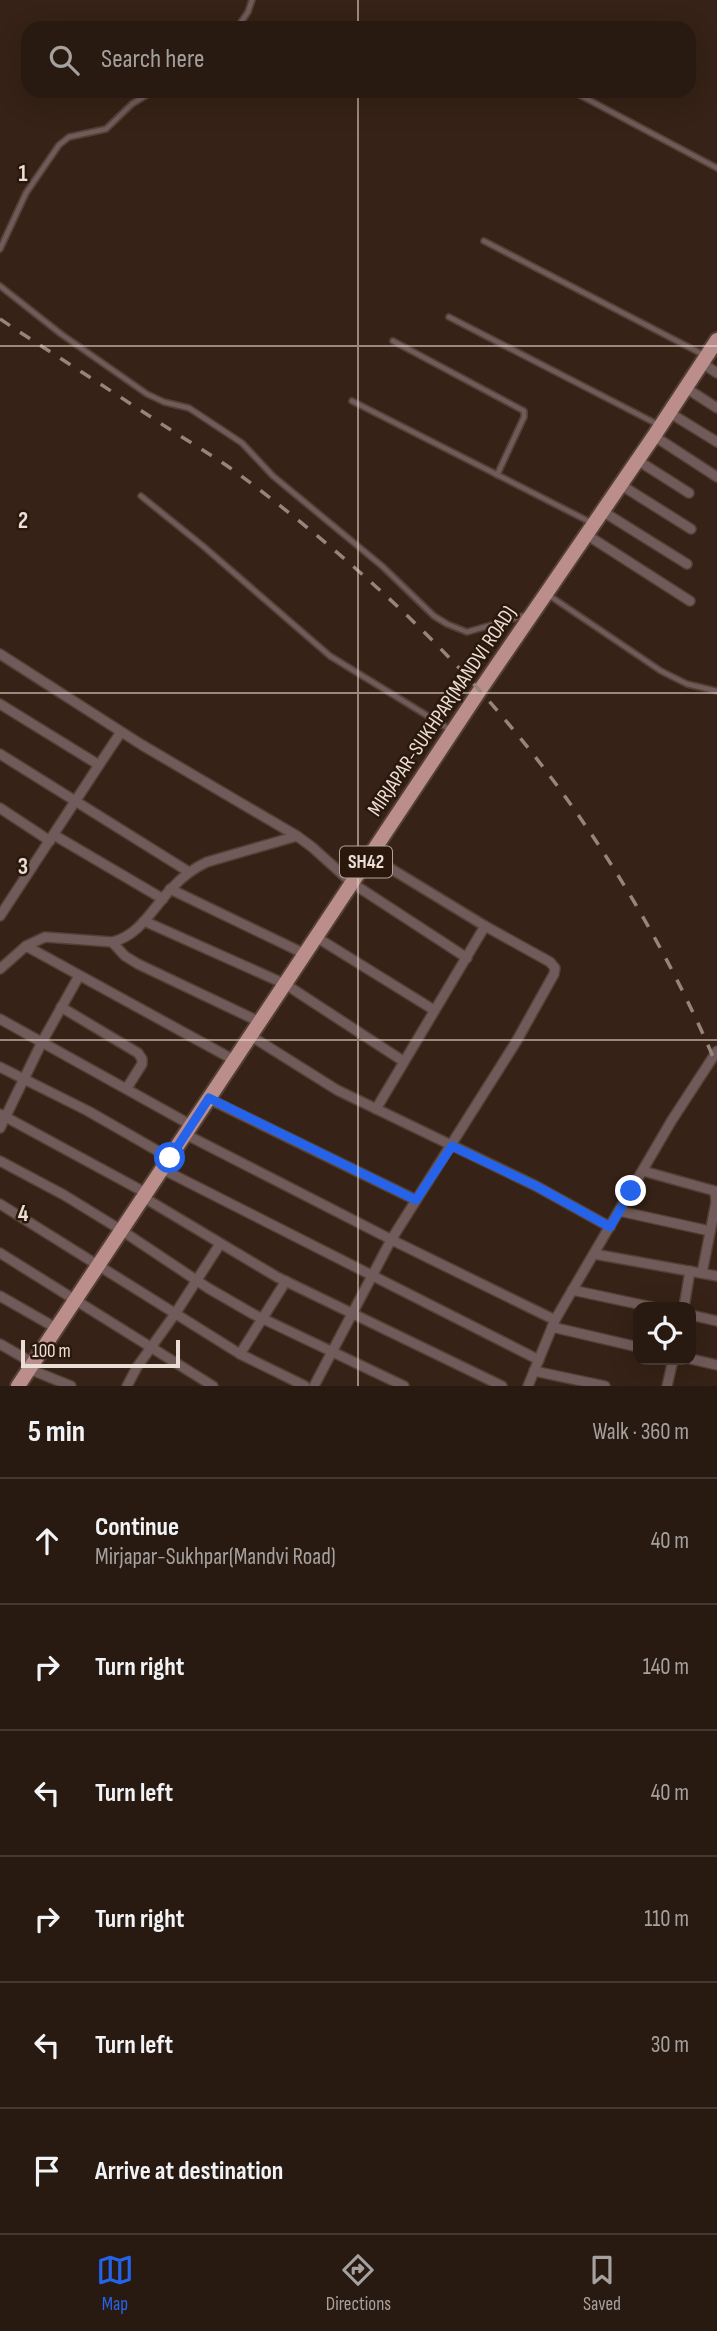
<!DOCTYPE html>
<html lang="en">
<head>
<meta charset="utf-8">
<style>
  :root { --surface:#281a10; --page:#302319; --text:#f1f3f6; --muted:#a5a19f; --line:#443830; --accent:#2563eb }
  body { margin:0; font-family:"Sofia Sans Condensed",sans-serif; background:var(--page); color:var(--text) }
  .controls { position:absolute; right:21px; bottom:21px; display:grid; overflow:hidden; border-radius:14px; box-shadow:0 7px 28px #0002 }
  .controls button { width:63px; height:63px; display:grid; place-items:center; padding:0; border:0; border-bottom:2px solid var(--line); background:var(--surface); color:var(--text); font:35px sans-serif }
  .scale { position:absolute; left:21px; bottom:18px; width:159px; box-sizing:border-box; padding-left:7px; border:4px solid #ebded6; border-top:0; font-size:19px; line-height:24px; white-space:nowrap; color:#ebded6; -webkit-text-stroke:5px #2b180d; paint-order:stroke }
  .stop { position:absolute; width:21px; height:21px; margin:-16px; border:5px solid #2563eb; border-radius:50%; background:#fff }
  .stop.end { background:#2563eb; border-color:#fff; box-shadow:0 2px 7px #0008 }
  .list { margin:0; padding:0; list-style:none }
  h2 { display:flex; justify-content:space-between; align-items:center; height:91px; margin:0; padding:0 28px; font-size:30px }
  h2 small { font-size:23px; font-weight:400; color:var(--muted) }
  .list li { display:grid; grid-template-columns:46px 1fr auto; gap:21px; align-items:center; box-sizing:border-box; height:126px; padding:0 28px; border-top:2px solid var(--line) }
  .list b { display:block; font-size:26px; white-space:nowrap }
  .list p { margin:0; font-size:23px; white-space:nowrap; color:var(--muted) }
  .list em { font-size:23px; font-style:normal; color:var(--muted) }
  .icon { flex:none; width:38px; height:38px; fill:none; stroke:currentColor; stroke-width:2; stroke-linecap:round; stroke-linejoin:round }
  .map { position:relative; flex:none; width:717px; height:1386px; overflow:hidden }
  .search { position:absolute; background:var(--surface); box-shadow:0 7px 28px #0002; left:21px; right:21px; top:21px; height:77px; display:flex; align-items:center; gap:18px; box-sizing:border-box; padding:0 24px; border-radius:21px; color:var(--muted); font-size:26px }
  .sheet { height:847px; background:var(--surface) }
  nav { display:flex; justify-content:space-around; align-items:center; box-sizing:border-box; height:98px; border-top:2px solid var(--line); background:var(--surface); font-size:19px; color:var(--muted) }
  nav a { display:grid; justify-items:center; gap:4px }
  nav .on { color:var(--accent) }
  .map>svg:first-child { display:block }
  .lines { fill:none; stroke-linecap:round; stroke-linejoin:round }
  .service-casing { stroke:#534035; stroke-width:8 }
  .minor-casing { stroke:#534035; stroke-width:12 }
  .primary-casing { stroke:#534035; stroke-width:18 }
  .service { stroke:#715b5a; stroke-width:4.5 }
  .minor { stroke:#715b5a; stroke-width:9 }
  .primary { stroke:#bb8e8c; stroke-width:14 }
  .rail { stroke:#95857b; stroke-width:3.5; stroke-dasharray:12 12; stroke-linecap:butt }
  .route { stroke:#2563eb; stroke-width:9 }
  .grid { fill:none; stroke:#ebded6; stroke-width:2; stroke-opacity:0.55 }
  .labels { text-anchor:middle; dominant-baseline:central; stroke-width:5; stroke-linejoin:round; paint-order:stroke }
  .shield { fill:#2b180d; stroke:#b1a39a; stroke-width:2 }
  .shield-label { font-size:19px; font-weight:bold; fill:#ebded6 }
  .street-label { font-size:21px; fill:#ebded6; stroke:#2b180d }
  .grid-label { font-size:23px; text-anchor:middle; font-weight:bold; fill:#ebded6; stroke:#2b180d; stroke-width:5; stroke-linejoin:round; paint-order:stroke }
</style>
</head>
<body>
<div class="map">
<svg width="717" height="1386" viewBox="0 0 717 1386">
  <rect width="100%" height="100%" fill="#362216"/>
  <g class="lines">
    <g class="service-casing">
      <g id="service">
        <path d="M237,28l11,-16 4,-12"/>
        <path d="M572,91l145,77"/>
        <path d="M484,241l220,114"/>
        <path d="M0,249l26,-56 33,-48 10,-8 37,-8 26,-25 21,-13"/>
        <path d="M0,286l61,48 86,60 17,8 25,6 53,35 31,33 109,90 52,50 13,8 20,8 59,-17"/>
        <path d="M449,317l208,107"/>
        <path d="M393,341l131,70v6l-27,58"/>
        <path d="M352,401l238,121"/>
        <path d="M141,496l62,50 127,110 119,73"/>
        <path d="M547,594l114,77 26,13 30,7"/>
      </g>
    </g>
    <g class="minor-casing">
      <g id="minor">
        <path d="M702,363l15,10"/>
        <path d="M686,388l31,20"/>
        <path d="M670,413l47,29"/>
        <path d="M654,436l63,41"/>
        <path d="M637,460l52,33"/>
        <path d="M621,485l70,44"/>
        <path d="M602,511l85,53"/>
        <path d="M587,535l103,66"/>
        <path d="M0,654l142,91 155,91 15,11 40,36 115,75"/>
        <path d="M0,704l99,61 -99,151"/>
        <path d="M0,754l189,118"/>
        <path d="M99,765l22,-33"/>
        <path d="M0,808l50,33"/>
        <path d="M54,835l109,64"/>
        <path d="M170,889l135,65"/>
        <path d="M144,921l141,63 118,77"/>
        <path d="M316,937l118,73"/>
        <path d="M112,942l13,14 13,8 122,58"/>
        <path d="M26,946l208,114"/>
        <path d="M0,969l26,-23 19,-9 67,5c28,-6 42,-36 60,-54 10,-11 22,-20 35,-26l90,-26"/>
        <path d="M61,1007l77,46 4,6v5l-15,24"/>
        <path d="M0,1019l191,106"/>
        <path d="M251,1036l86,54 199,96 74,41"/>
        <path d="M0,1067l88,44 82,47"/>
        <path d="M209,1099l207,101"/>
        <path d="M376,1109l109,-183"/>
        <path d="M0,1114l146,79"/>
        <path d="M0,1128l42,-86 37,-66"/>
        <path d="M185,1134l213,109 157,77"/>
        <path d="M0,1161l64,34 57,35 87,58 45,26 151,72"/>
        <path d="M162,1169l377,191"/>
        <path d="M643,1171l72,20 1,11 -14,71"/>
        <path d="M143,1197l134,80 225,109"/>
        <path d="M0,1204l240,150 65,32"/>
        <path d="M619,1211l91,20"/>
        <path d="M0,1253l213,133"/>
        <path d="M594,1254l123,22"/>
        <path d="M572,1290l80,17"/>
        <path d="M0,1296l56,32"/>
        <path d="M684,1307l6,-36"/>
        <path d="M691,1315l26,6"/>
        <path d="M552,1327l86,20"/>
        <path d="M0,1344l33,19"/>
        <path d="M240,1354l46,-73"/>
        <path d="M691,1359l26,6"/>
        <path d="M29,1369l42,17"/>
        <path d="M534,1371l71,15"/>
        <path d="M127,1386l10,-19 38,-53 45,-70"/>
        <path d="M314,1386l77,-146 125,-198 38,-68 1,-6 -5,-6 -65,-36 -115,-70"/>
        <path d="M528,1386l27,-66 11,-19 106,-181 45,-69"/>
        <path d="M667,1386l6,-26"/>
      </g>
    </g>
    <g class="primary-casing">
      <path id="primary" d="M18,1386l462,-696 174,-254 63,-96"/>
    </g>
    <use href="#service" class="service"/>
    <use href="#minor" class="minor"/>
    <use href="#primary" class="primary"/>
    <path class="rail" d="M0,319c53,35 107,69 160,104 26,17 54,33 80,52 83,62 171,138 240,216 98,109 180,240 237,375"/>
  </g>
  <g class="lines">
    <path class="route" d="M170,1158l39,-60 207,102 36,-54 84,40 74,41 21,-36"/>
  </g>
  <path class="grid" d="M358,0v28M358,91v1295M0,346h717M0,693h717M0,1040h717"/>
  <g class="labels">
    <rect class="shield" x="340" y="846.5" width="52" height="31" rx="5"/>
    <g class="shield-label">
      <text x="366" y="862">SH42</text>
    </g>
    <g class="street-label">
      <text transform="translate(442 711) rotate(-56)">MIRJAPAR-SUKHPAR(MANDVI ROAD)</text>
    </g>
  </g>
  <g class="grid-label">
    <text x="23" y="181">1</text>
    <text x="23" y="528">2</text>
    <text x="23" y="874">3</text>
    <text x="23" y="1221">4</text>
  </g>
</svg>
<div class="controls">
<button><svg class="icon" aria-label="locate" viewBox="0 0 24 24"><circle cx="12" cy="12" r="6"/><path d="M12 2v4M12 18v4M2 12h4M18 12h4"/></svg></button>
</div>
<div class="scale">100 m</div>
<div class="stop" style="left:170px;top:1158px"></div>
<div class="stop end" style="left:631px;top:1191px"></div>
<div class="search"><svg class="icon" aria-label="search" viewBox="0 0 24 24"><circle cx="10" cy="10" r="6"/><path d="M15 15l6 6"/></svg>Search here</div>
</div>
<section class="sheet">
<h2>5 min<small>Walk · 360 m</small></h2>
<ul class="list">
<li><svg class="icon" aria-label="ahead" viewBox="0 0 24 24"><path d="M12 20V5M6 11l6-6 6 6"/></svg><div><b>Continue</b><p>Mirjapar-Sukhpar(Mandvi Road)</p></div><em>40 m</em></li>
<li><svg class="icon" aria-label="right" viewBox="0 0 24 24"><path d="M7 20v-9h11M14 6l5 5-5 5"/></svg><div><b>Turn right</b></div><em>140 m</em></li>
<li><svg class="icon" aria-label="left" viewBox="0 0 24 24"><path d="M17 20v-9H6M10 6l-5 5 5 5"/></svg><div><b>Turn left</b></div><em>40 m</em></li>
<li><svg class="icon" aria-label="right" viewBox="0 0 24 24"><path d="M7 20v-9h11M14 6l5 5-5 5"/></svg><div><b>Turn right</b></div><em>110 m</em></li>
<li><svg class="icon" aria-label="left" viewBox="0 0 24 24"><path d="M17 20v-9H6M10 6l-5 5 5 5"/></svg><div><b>Turn left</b></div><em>30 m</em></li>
<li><svg class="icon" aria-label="arrive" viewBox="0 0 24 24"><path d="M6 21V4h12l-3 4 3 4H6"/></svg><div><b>Arrive at destination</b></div></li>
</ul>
</section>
<nav>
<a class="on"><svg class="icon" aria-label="map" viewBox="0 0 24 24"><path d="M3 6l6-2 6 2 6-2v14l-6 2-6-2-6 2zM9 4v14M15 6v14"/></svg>Map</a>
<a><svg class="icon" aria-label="directions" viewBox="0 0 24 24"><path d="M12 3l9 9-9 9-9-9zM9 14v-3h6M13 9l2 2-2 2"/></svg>Directions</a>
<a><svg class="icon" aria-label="saved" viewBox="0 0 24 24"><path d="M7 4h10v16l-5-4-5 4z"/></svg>Saved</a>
</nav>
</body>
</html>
